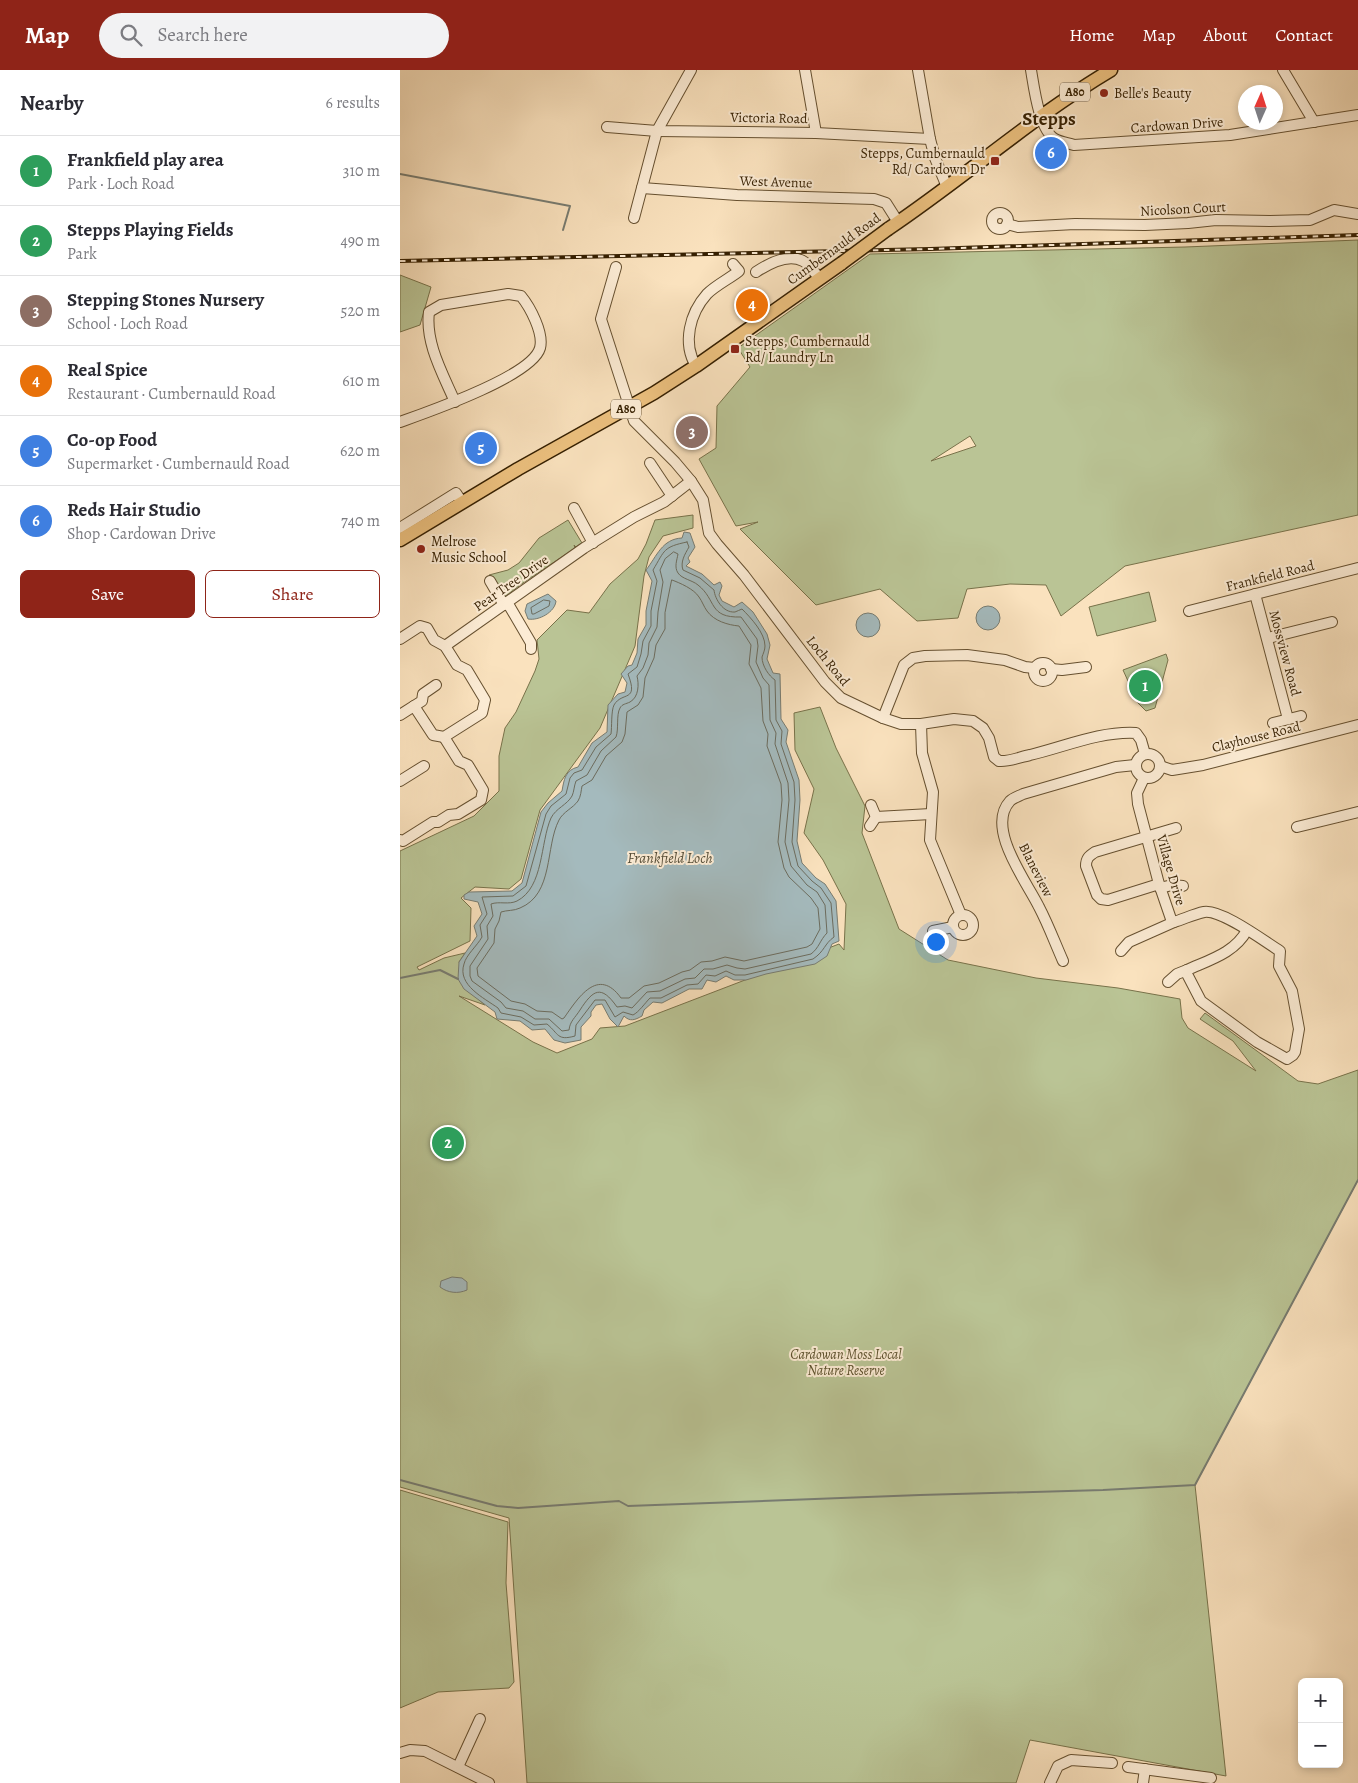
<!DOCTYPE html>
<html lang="en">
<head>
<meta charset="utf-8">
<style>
  :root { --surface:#fff; --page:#f2f2f3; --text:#2b2b33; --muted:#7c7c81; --line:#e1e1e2; --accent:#8f2418 }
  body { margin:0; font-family:Alegreya,serif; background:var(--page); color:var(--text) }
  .controls { position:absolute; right:15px; bottom:15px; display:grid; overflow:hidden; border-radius:8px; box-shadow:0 2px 8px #0003 }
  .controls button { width:45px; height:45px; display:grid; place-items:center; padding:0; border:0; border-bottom:1px solid var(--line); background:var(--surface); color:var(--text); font:25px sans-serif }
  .compass { position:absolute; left:838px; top:15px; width:45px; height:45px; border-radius:50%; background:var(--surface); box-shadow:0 2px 8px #0003; rotate:3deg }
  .you { position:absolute; left:535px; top:871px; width:18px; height:18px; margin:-12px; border:4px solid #fff; border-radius:50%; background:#1a73e8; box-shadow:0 0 0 8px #1a73e833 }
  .badge { display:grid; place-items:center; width:32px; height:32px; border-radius:50%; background:var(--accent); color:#fff; font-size:16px; font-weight:700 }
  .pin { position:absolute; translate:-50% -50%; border:2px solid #fff; box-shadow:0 1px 5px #0006 }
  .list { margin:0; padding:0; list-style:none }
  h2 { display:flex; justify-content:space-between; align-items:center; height:65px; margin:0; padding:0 20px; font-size:21px }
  h2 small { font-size:16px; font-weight:400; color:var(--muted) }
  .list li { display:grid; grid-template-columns:32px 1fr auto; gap:15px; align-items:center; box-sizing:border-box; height:70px; padding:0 20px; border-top:1px solid var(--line) }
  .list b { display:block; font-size:19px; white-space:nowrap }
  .list p { margin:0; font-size:16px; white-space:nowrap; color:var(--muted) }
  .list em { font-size:16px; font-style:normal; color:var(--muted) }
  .actions { display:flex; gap:10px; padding:15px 20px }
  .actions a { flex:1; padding:11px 0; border:1px solid var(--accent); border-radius:8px; text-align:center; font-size:18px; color:var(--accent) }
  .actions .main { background:var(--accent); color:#fff }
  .icon { flex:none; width:28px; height:28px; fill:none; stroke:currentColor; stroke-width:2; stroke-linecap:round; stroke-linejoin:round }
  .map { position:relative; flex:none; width:958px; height:1713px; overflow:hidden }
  header { display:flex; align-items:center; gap:30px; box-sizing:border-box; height:70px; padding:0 25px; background:var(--accent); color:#fff }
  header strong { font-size:24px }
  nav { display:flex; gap:28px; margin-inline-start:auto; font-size:18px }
  .search { width:350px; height:45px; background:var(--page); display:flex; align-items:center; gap:12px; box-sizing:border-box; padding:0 18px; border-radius:28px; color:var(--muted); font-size:19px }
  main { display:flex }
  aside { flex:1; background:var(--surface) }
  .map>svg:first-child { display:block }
  .green { fill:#bac495; stroke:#78724a; fill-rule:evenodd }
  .water { fill:#a4babd; stroke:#787c71 }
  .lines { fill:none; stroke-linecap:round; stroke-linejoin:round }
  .shore { stroke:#6c6c5e; stroke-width:1 }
  .stream { stroke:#787c71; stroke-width:2 }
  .minor-casing { stroke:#665030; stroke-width:12 }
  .major-casing { stroke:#351f00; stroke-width:15 }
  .minor { stroke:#fcecd5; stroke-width:10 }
  .major { stroke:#edc17f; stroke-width:12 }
  .rail-casing { stroke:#351f00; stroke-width:4 }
  .rail { stroke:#fcecd5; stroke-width:2; stroke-dasharray:5.5; stroke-linecap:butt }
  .major-bridge-casing { stroke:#351f00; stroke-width:15; stroke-linecap:butt }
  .major-bridge { stroke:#edc17f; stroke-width:12 }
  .poi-dot { fill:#8f2418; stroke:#fcecd5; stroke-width:2 }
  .labels { text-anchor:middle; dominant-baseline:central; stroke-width:4; stroke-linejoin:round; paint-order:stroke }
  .shield { fill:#fcecd5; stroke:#715c40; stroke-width:1 }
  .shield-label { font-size:12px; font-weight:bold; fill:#351f00 }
  .poi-label { font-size:14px; fill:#351f00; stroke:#fcecd5; text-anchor:start }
  .street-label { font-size:14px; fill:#351f00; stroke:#fcecd5 }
  .park-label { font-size:14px; font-style:italic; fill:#5d512d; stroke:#fcecd5 }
  .water-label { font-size:15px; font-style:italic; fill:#564e39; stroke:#fcecd5 }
  .district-label { font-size:19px; font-weight:bold; fill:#351f00; stroke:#fcecd5 }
</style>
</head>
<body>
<header>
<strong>Map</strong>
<div class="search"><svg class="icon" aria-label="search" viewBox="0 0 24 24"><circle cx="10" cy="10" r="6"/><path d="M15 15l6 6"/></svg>Search here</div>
<nav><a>Home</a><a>Map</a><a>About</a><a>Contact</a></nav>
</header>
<main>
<aside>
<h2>Nearby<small>6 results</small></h2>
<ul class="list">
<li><span class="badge" style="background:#2e9e5b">1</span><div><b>Frankfield play area</b><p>Park · Loch Road</p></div><em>310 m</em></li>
<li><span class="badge" style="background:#2e9e5b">2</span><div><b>Stepps Playing Fields</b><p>Park</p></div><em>490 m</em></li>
<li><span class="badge" style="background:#8d6e63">3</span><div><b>Stepping Stones Nursery</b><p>School · Loch Road</p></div><em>520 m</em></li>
<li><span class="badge" style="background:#e8710a">4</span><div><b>Real Spice</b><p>Restaurant · Cumbernauld Road</p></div><em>610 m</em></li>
<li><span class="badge" style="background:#3f7fe0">5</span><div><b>Co-op Food</b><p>Supermarket · Cumbernauld Road</p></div><em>620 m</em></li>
<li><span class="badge" style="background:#3f7fe0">6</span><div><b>Reds Hair Studio</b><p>Shop · Cardowan Drive</p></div><em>740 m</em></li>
</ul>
<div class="actions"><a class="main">Save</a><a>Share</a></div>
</aside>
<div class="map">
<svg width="958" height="1713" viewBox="0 0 958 1713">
  <rect width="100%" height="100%" fill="#fae2be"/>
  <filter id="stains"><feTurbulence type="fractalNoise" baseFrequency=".004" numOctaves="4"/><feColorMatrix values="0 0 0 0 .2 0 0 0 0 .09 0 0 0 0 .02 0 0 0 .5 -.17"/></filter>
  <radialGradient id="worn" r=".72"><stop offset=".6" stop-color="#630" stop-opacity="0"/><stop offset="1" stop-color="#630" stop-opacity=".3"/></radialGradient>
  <g class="green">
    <path d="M958,170v275l-233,51 -64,50 -15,-31 -36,-1 -43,5 -9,29 -41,3 -37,-32 -64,16 -76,-76 18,-7 -22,4 -37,-67 17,-11 1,-42 33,-39 -12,-19 132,-94 315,-7zM570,366l6,10 -45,15z"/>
    <path d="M0,205l31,12 -11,38 -20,7z"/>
    <path d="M293,445v13l-30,8 -14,21 -5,19 -9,70 -35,82 -60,82 -19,69 -12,10 -34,-2 -14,11 10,10 -1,33 -53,26 2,3 25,-12 21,-5 -6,9 20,38 6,5 -26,-9 74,46 24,11 35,-14 8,-11 25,-2 214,-82 5,6 2,-46 -23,-44 -19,-27 10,-44 -19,-39 -1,-37 26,-6 16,41 29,58 -3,27 37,96 49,31 88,18 82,10 62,11 2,19 6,10 68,43 -23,-30 -33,-22 5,-6 93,68 20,3 40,-14v110l-163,305 31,291 -196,-36 -14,43h-489l-18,-265 -109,-31v-636l74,-35 25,-25v-35l6,-28 11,-16 19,-41 4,-12 -2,-19 30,-30 22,3 21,-29 28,-25 8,-15 9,-24z"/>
    <path d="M168,450l14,23 -6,4 -2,-2 1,3 -55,37 -1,-2v3l-16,12 -14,-23 19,-5 11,-7 20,-25z"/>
    <path d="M749,522l7,29 -59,15 -8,-29z"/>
    <path d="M766,584l2,6 -13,48 -9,3 -8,-8 -15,-33z"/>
    <path d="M0,1420l108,32 -2,61 8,99 -5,6 -71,4 -38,16z"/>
  </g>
  <g class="water">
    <path d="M284,462l6,1 5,14 -7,11 2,4 -4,4 16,8 12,11 6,-3 2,4 -3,9 3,6 12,6 8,-5 11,10 14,22 3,11 -3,14 6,14 7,1 1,45 7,11 -2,12 13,38 1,20 -3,41 5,22 14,15 9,6 11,17 3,40 -7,3 -5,12 -12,8 -49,10 -20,6h-12l-8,-4 -10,6 -9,-2 -5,9h-13l-27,14 -9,-1 -9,8 -2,6c-7,4 -12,6 -18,0l-6,11 -8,-8 -8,-15 -6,1 -5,7v4l-10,11v13l-16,3 -11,-3 -9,-11 -13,1 -12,-9 -23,-2 -2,-7 -31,-23 -6,-10 1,-17 18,-26 -3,-10 8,-12 -4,-12 -14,-3v-4l5,-3 43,-1 10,-8 19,-71 7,-9 14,-12c2,-11 3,-21 16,-24l14,-24 15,-11 1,-27 10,-11 7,-2 2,-9 -6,-9 7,-8 4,-1 5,-12 1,-14 8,-14v-14l6,-30 -6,-11c11,-14 16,-31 36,-32z"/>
    <path d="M148,524l8,7c-1,11 -17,20 -28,18l-3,-8 2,-7z"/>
    <circle cx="588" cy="548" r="12"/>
    <circle cx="468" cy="555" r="12"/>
    <path d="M52,1207l10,1 5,4v8c-9,4 -19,3 -27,-3l1,-6z"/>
  </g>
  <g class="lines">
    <g class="shore">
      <path d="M287,472l2,5c-4,7 -9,15 -6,23l17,8 14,12c1,9 9,23 21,22 2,-1 5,-2 7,-3 9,9 23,24 23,37 0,4 -2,8 -3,11 0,9 7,19 13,23l1,40 6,11 -1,13 13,38 1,18 -3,42 6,24 14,15 9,7 10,15 3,34c-10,7 -9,14 -21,22l-68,16h-10l-9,-4 -11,5 -9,-1 -8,9 -11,1 -26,13h-11c-5,5 -11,14 -17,17l-10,-3 -8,5 -10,-17h-10l-19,25 -1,11c-18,5 -16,-2 -28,-12l-13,1 -13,-8 -20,-4 -3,-5c-14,-10 -41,-23 -34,-44 2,-9 13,-18 18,-27l-2,-12 7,-11 -5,-17 31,-1 13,-10 20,-72 5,-8 15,-12 4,-16 4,-5 8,-3 14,-23 15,-13c1,-7 0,-23 3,-29 8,-14 25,-2 14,-31l9,-7 4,-13 2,-13 8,-15v-15l6,-30 -4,-11c12,-20 10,-23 34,-28z"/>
      <path d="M274,482l4,2c-1,6 -4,13 0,19 4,6 14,7 20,12 19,15 10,33 43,32l16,22 1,7 -2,16 7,16 6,7 1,35 6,13 -1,11 13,39 1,17 -4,42 6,24 16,19 10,7 8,13 2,28c-7,7 -8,15 -16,21l-66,15 -8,-1 -10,-3 -14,4h-9l-9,9 -10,1 -25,12 -13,1 -15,16 -7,-2 -8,1c-16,-23 -24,-17 -37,3 -5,8 -10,11 -11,20l-7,1 -13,-12h-14l-12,-8 -17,-3 -5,-6 -29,-21 -2,-5v-10l18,-27 -1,-13 6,-10 -2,-12c8,-3 18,1 26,-3 27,-14 23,-58 34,-83 5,-10 16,-13 21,-22 2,-4 2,-10 4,-15l11,-6 14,-24 15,-14c3,-8 0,-22 4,-29 2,-4 6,-4 10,-6 9,-5 9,-18 7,-26l6,-8 5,-13 1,-12 8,-16 1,-15 5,-30 -3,-12 5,-11z"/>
      <path d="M272,510c8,3 22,9 27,17 3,4 5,10 8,14 7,10 21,14 32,15l12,19 -2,19 12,24 2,33 5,13 -1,12 14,38 1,16 -4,42 6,26 5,9 22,21 7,10 2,21 -8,15 -5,3 -63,14 -19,-4 -13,4 -11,1 -11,8 -8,2 -23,11 -15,3 -15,12h-8c-23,-32 -43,0 -57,20l-2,1 -10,-7 -15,-1 -12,-7 -14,-3 -33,-25 -1,-8 17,-25 1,-14 4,-8 2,-9c6,-2 13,-1 19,-4 34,-14 25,-61 39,-88 4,-8 14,-12 19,-19 3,-5 3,-10 4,-15l10,-6 14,-24 16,-14 3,-8 2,-22 11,-7 5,-8 2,-19 9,-20 2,-13 9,-16v-16z"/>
      <path d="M144,530l6,1 -1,5 -15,8h-2l-1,-6z"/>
    </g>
    <g class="stream">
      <path d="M0,104l170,32 -7,24"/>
      <path d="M0,908l40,-8 18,9"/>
      <path d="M0,1410l97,26 21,2 101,-7 9,5 292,-11 183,-5 92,-5 163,-305"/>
    </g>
    <g class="minor-casing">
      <g id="minor">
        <path d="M405,0l11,63"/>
        <path d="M518,0l12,69 5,19 12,29"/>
        <path d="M631,0c3,17 8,60 24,69 5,3 13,4 19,6l156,-10 128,-20"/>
        <path d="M883,0l31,52"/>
        <path d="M207,57l50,4 159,2 114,6"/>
        <path d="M242,118l95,7 137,4 12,4 12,19"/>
        <circle cx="600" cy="151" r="8"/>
        <path d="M234,148l23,-87 34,-61"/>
        <path d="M607,154l11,3 57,-3 70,1 43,-2 28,-3 54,1 40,-1 24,-10 24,4"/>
        <path d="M216,197l-15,52 33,102 41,41 16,19 12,19 6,33 8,11 27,31 81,107 16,16 42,20 18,6h20l33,-5 19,2 10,7 6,10 5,19 5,4c10,1 21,-4 31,-6 34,-8 70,-24 106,-22l5,7 4,14"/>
        <path d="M356,202c12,-8 32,-19 47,-11 6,3 12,12 17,18"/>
        <path d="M296,296c-14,-23 -6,-53 11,-72 9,-9 22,-15 32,-23l-6,-7"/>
        <path d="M0,352c28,-10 132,-46 140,-74 4,-15 -10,-41 -19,-52l-13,-2 -67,11 -12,7c-4,31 14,62 26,90"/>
        <path d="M250,393l22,33"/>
        <path d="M174,438l19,35"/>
        <path d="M0,458l56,-35 6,9"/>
        <path d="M90,511l14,24"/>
        <path d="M855,524l33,125"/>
        <path d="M107,532l24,41v6"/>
        <path d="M789,541l169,-43"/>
        <path d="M868,568l64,-16"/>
        <path d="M0,569l20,-13 7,2 7,12 11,6 12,19 10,5 18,30 -3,13 -38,24 -11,-2 -19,-29 -14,9"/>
        <path d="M45,576l139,-98 50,-31 30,-15 27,-21"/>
        <circle cx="643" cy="602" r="9"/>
        <path d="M651,599l11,1 24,-3"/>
        <path d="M14,636l8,-5 1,-7 13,-9"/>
        <path d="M483,648l21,-53 9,-7 12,-2 42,-1 38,5 20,7 9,1"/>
        <path d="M873,653l28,-7"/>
        <path d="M521,654l1,29 11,39 -3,48 31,75"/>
        <circle cx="748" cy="696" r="12"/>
        <path d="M760,696l12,4 31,-5 155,-40"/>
        <path d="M744,708l-7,15 1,11 21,80 12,35 3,3c10,-3 20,-8 30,-10 17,-3 60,29 76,39l-1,15 13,25 7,38 -4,23 -2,3 -6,4 -30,-17 -56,-41 -14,-27v-4c22,-10 48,-17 60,-40"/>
        <path d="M0,711l24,-15"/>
        <path d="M476,747l55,-3"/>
        <path d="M470,756l6,-9 -5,-12"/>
        <path d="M897,757l61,-15"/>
        <path d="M0,770l3,1 30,-19h5l11,-7 9,-1 23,-14 2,-10 -15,-25 -9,-4 -15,-24"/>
        <path d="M759,814l-51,16 -7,-1 -4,-4 -11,-29c0,-8 3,-10 9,-14l81,-24"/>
        <path d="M760,818l12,-3 11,1"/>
        <circle cx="563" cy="855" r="10"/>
        <path d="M533,861l20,-4"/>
        <path d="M721,881l8,-9 45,-20"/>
        <path d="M663,891c-8,-18 -15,-37 -24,-54 -12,-25 -54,-79 -29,-106 3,-3 9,-5 13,-7l93,-27 19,-2"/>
        <path d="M768,912l9,-8 10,-4"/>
        <path d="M0,1683l10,-3 15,1 64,32"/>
        <path d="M58,1697l22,-48"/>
        <path d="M728,1697l83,11"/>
        <path d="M650,1713l8,-17 13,-6 41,3"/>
        <path d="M743,1713l2,-14"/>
      </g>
    </g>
    <g class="major-casing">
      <g id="major">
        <path d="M488,159c76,-51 144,-112 223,-159"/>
        <path d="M0,470l118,-71 136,-76 42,-27 146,-103"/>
      </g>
    </g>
    <use href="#minor" class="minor"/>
    <use href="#major" class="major"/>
    <g class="rail-casing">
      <path id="rail" d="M0,191l530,-12 428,-14"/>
    </g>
    <use href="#rail" class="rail"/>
    <g class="major-bridge-casing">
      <path id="major-bridge" d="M442,193l46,-34"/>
    </g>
    <use href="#major-bridge" class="major-bridge"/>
  </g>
  <g class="poi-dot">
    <circle cx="704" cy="23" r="5"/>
    <rect x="590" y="86" width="10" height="10" rx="2.5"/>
    <rect x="330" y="274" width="10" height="10" rx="2.5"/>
    <circle cx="21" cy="479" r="5"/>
  </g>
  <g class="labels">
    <g class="shield">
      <rect x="660" y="12.5" width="30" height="19" rx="4"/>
      <rect x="211" y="329.5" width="30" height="19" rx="4"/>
    </g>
    <g class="shield-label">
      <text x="675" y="22">A80</text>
      <text x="226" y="339">A80</text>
    </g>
    <g class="poi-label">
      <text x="714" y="23">Belle's Beauty</text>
      <text x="585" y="83" text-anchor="end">Stepps, Cumbernauld<tspan x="585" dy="16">Rd/ Cardown Dr</tspan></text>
      <text x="345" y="271">Stepps, Cumbernauld<tspan x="345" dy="16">Rd/ Laundry Ln</tspan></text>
      <text x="31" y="471">Melrose<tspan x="31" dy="16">Music School</tspan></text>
    </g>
    <g class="street-label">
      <text transform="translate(369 48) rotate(1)">Victoria Road</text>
      <text transform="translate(777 55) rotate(-4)">Cardowan Drive</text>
      <text transform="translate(376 112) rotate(2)">West Avenue</text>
      <text transform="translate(783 139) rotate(-3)">Nicolson Court</text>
      <text transform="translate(434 179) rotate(-36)">Cumbernauld Road</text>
      <text transform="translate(870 506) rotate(-14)">Frankfield Road</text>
      <text transform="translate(111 513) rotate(-35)">Pear Tree Drive</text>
      <text transform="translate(885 583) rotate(75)">Mossview Road</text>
      <text transform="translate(428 591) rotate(51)">Loch Road</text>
      <text transform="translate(856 667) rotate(-14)">Clayhouse Road</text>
      <text transform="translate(636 800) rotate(63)">Blaneview</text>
      <text transform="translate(771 800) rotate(74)">Village Drive</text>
    </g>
    <g class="park-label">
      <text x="446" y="1284">Cardowan Moss Local<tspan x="446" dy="16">Nature Reserve</tspan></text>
    </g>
    <g class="water-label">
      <text x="270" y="788">Frankfield Loch</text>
    </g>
    <g class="district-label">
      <text x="649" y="49">Stepps</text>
    </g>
  </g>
  <rect width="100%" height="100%" filter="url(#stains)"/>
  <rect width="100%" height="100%" fill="url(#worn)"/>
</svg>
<div class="controls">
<button>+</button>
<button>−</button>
</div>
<svg class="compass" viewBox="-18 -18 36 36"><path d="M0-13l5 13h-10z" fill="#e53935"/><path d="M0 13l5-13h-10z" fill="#7c7c81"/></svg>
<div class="you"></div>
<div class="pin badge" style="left:745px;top:616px;background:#2e9e5b">1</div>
<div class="pin badge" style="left:48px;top:1073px;background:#2e9e5b">2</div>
<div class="pin badge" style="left:292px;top:362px;background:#8d6e63">3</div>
<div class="pin badge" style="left:352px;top:235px;background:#e8710a">4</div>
<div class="pin badge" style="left:81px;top:378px;background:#3f7fe0">5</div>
<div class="pin badge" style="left:651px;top:83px;background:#3f7fe0">6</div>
</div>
</main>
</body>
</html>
